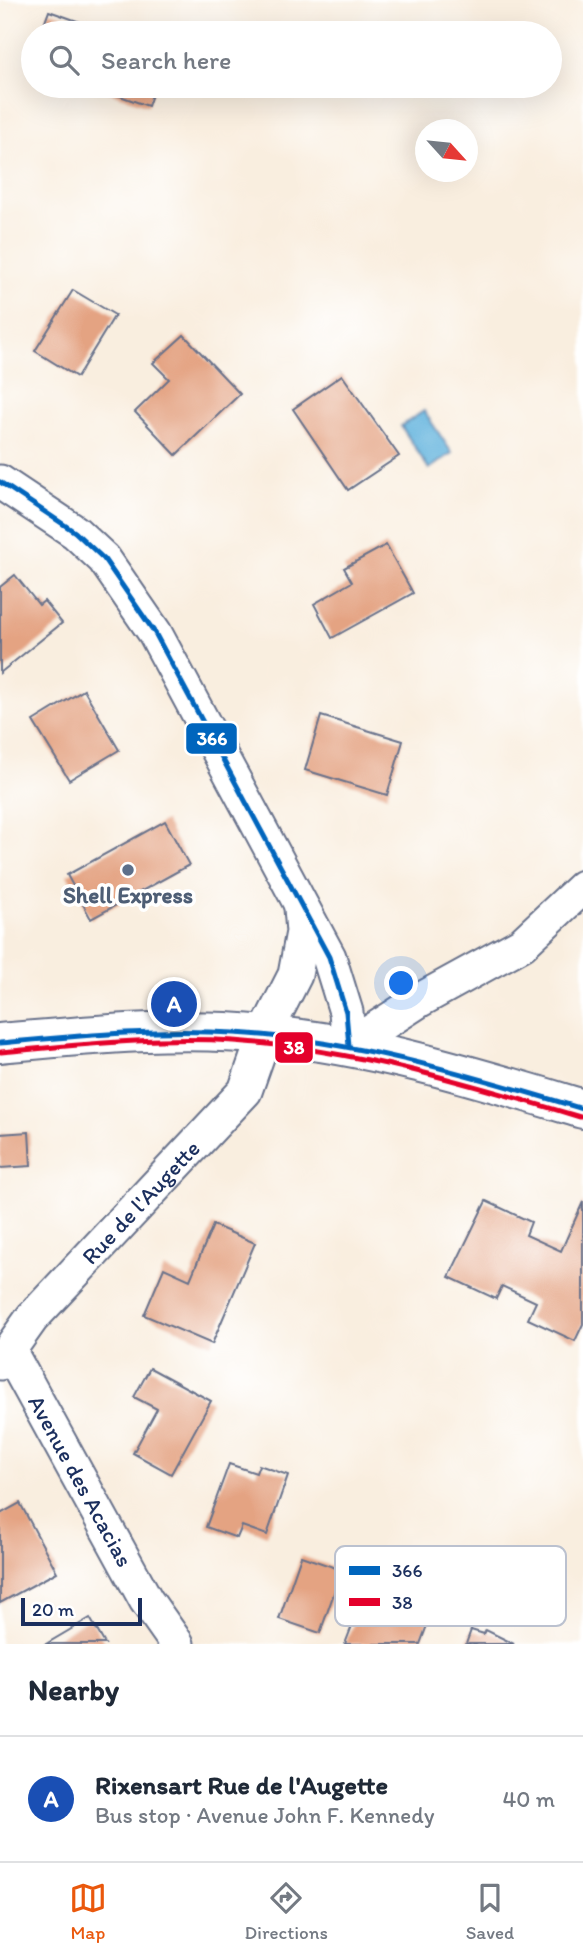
<!DOCTYPE html>
<html lang="en">
<head>
<meta charset="utf-8">
<style>
  :root { --surface:#fff; --page:#f6f6f7; --text:#1f2937; --muted:#747a83; --line:#e0e1e3; --accent:#ea580c }
  body { margin:0; font-family:Itim,sans-serif; background:var(--page); color:var(--text) }
  .compass { position:absolute; left:415px; top:119px; width:63px; height:63px; border-radius:50%; background:var(--surface); box-shadow:0 7px 28px #0002; rotate:117deg }
  .scale { position:absolute; left:21px; bottom:18px; width:121px; box-sizing:border-box; padding-left:7px; border:4px solid #1b2f5e; border-top:0; font-size:19px; line-height:24px; white-space:nowrap; color:#1b2f5e; -webkit-text-stroke:5px #fff; paint-order:stroke }
  .you { position:absolute; left:402px; top:984px; width:24px; height:24px; margin:-18px; border:5px solid #fff; border-radius:50%; background:#1a73e8; box-shadow:0 0 0 10px #1a73e833 }
  .badge { display:grid; place-items:center; width:46px; height:46px; border-radius:50%; background:var(--accent); color:#fff; font-size:23px; font-weight:700 }
  .pin { position:absolute; translate:-50% -50%; border:4px solid #fff; box-shadow:0 2px 7px #0006 }
  .list { margin:0; padding:0; list-style:none }
  h2 { display:flex; justify-content:space-between; align-items:center; height:91px; margin:0; padding:0 28px; font-size:30px }
  h2 small { font-size:23px; font-weight:400; color:var(--muted) }
  .list li { display:grid; grid-template-columns:46px 1fr auto; gap:21px; align-items:center; box-sizing:border-box; height:126px; padding:0 28px; border-top:2px solid var(--line) }
  .list b { display:block; font-size:26px; white-space:nowrap }
  .list p { margin:0; font-size:23px; white-space:nowrap; color:var(--muted) }
  .list em { font-size:23px; font-style:normal; color:var(--muted) }
  .icon { flex:none; width:38px; height:38px; fill:none; stroke:currentColor; stroke-width:2; stroke-linecap:round; stroke-linejoin:round }
  .map { position:relative; flex:none; width:583px; height:1644px; overflow:hidden }
  .search { position:absolute; background:var(--surface); box-shadow:0 7px 28px #0002; left:21px; right:21px; top:21px; height:77px; display:flex; align-items:center; gap:18px; box-sizing:border-box; padding:0 24px; border-radius:38px; color:var(--muted); font-size:26px }
  .sheet { height:217px; background:var(--surface) }
  nav { display:flex; justify-content:space-around; align-items:center; box-sizing:border-box; height:98px; border-top:2px solid var(--line); background:var(--surface); font-size:19px; color:var(--muted) }
  nav a { display:grid; justify-items:center; gap:4px }
  nav .on { color:var(--accent) }
  .map>svg:first-child { display:block }
  .water { fill:#62b3dd; stroke:#3e719e; stroke-width:2 }
  .building { fill:#e4a382 }
  .lines { fill:none; stroke-linecap:round; stroke-linejoin:round }
  .minor-casing { stroke:#69728b; stroke-width:37 }
  .secondary-casing { stroke:#69728b; stroke-width:42 }
  .minor { stroke:#fff; stroke-width:33 }
  .secondary { stroke:#fff; stroke-width:38 }
  .bus-1-casing { stroke:#fff; stroke-width:10 }
  .bus-2-casing { stroke:#fff; stroke-width:10 }
  .bus-1 { stroke:#0065bd; stroke-width:5 }
  .bus-2 { stroke:#e4002b; stroke-width:5 }
  .service-dot { fill:#5c6f8a; stroke:#fff; stroke-width:2.5 }
  .labels { text-anchor:middle; dominant-baseline:central; stroke-width:7; stroke-linejoin:round; paint-order:stroke }
  .service-label { font-size:23px; font-weight:bold; fill:#4e5e75; stroke:#fff }
  .street-label { font-size:23px; fill:#1b2f5e; stroke:#fff }
  .key { fill:#fff; stroke:#bbc1cf; stroke-width:2 }
  .key-label { font-size:19px; fill:#1b2f5e }
  .line-badge { stroke:#fff; stroke-width:2.5 }
  .badge-label { font-size:19px; text-anchor:middle; font-weight:bold; fill:#fff }
</style>
</head>
<body>
<div class="map">
<svg width="583" height="1644" viewBox="0 0 583 1644">
  <rect width="100%" height="100%" fill="#fff"/>
  <filter id="ink" filterUnits="userSpaceOnUse"><feTurbulence type="fractalNoise" baseFrequency=".0143" numOctaves="2"/><feDisplacementMap in="SourceGraphic" scale="14" xChannelSelector="R" yChannelSelector="G"/><feConvolveMatrix kernelMatrix="1 2 1 2 8 2 1 2 1" color-interpolation-filters="sRGB"/></filter>
  <filter id="wash" filterUnits="userSpaceOnUse"><feTurbulence type="fractalNoise" baseFrequency=".00686" numOctaves="4" result="noise"/><feDisplacementMap in="SourceGraphic" scale="28" xChannelSelector="R" yChannelSelector="G"/><feGaussianBlur stdDeviation="1.57" result="paint"/><feColorMatrix in="noise" values="0 0 0 0 0 0 0 0 0 0 0 0 0 0 0 0 0 1.4 0 .05"/><feComposite in="paint" operator="in"/></filter>
  <g filter="url(#wash)">
    <rect width="100%" height="100%" fill="#f9eedf"/>
    <path class="water" d="M424,411l28,42 -23,16 -28,-43z"/>
    <g id="blocks">
      <g class="building">
        <path d="M49,11l62,22h-70z"/>
        <path d="M92,86h63l-7,20z"/>
        <path d="M73,290l42,25 -38,62 -42,-26z"/>
        <path d="M184,335l56,59 -64,61 -41,-43 34,-33 -16,-16z"/>
        <path d="M342,375l57,81 -51,34 -55,-81z"/>
        <path d="M386,545l27,48 -81,45 -18,-34 38,-22 -8,-14z"/>
        <path d="M15,575l24,30 5,-4 18,22 -62,50v-86z"/>
        <path d="M84,690l35,60 -50,30 -36,-59z"/>
        <path d="M321,716l82,25 -16,54 -82,-25z"/>
        <path d="M165,821l24,44 -98,54 -24,-44z"/>
        <path d="M29,1132l2,34 -31,2v-34z"/>
        <path d="M486,1201l45,21 -5,13 35,16 22,-49v122l-8,17 -47,-22 8,-17 -34,-16 -6,13 -47,-22z"/>
        <path d="M213,1225l42,18 -43,101 -68,-29 20,-47 26,12z"/>
        <path d="M150,1368l61,33 -40,73 -38,-21 24,-44 -23,-12z"/>
        <path d="M229,1464l27,9 3,-8 29,10 -21,60 -25,-9 -5,12 -31,-11z"/>
        <path d="M20,1503l37,69 -57,31v-89z"/>
        <path d="M301,1556l41,14 -22,63 -41,-14z"/>
        <path d="M364,1595l65,25 -9,24h-75z"/>
        <path d="M90,1618l15,26h-59z"/>
        <path d="M471,1630l13,4 2,-4 28,14h-48z"/>
      </g>
    </g>
  </g>
  <g filter="url(#ink)">
    <use href="#blocks" fill-opacity="0" stroke="#69728b" stroke-width="2"/>
    <g class="lines">
      <g class="minor-casing">
        <g id="minor">
          <path d="M0,482l75,50 29,27 51,74 174,324 17,55 3,34 71,-46 102,-56 61,-57"/>
          <path id="s1" d="M10,1352l136,248 31,44"/>
          <path id="s2" d="M0,1363l32,-45 213,-227 20,-57 30,-59 8,-43 -2,-24"/>
        </g>
      </g>
      <g class="secondary-casing">
        <path id="secondary" d="M0,1043c88,-8 178,-17 266,-8 108,10 214,43 317,74"/>
      </g>
      <use href="#minor" class="minor"/>
      <use href="#secondary" class="secondary"/>
      <g class="bus-1-casing">
        <g id="bus-1">
          <path d="M0,482l75,50 29,27 51,74 174,324 17,55 3,34"/>
          <path d="M0,1043c78,-7 156,-15 234,-10 120,7 235,42 349,76"/>
        </g>
      </g>
      <g class="bus-2-casing">
        <path id="bus-2" d="M1,1052c77,-7 155,-16 233,-11 119,8 233,42 346,76"/>
      </g>
      <use href="#bus-1" class="bus-1"/>
      <use href="#bus-2" class="bus-2"/>
    </g>
  </g>
  <circle class="service-dot" cx="128" cy="870" r="7"/>
  <g class="labels">
    <g class="service-label">
      <text x="128" y="895">Shell Express</text>
    </g>
    <g class="street-label">
      <text stroke="none"><textPath href="#s2" startOffset="214">Rue de l'Augette</textPath></text>
      <text stroke="none"><textPath href="#s1" startOffset="147">Avenue des Acacias</textPath></text>
    </g>
  </g>
  <rect x="335" y="1546" width="231" height="80" rx="10" class="key"/>
  <rect x="349" y="1566" width="31" height="9" fill="#0065bd"/>
  <rect x="349" y="1598" width="31" height="8" fill="#e4002b"/>
  <g class="key-label">
    <text x="392" y="1577">366</text>
    <text x="392" y="1609">38</text>
  </g>
  <g class="line-badge">
    <rect x="185" y="722" width="53" height="33" rx="7" fill="#0065bd"/>
    <rect x="274" y="1031" width="40" height="33" rx="7" fill="#e4002b"/>
  </g>
  <g class="badge-label">
    <text x="212" y="745">366</text>
    <text x="294" y="1054">38</text>
  </g>
</svg>
<svg class="compass" viewBox="-18 -18 36 36"><path d="M0-13l5 13h-10z" fill="#e53935"/><path d="M0 13l5-13h-10z" fill="#747a83"/></svg>
<div class="scale">20 m</div>
<div class="you"></div>
<div class="pin badge" style="left:174px;top:1004px;background:#1a4fb4">A</div>
<div class="search"><svg class="icon" aria-label="search" viewBox="0 0 24 24"><circle cx="10" cy="10" r="6"/><path d="M15 15l6 6"/></svg>Search here</div>
</div>
<section class="sheet">
<h2>Nearby<small></small></h2>
<ul class="list">
<li><span class="badge" style="background:#1a4fb4">A</span><div><b>Rixensart Rue de l'Augette</b><p>Bus stop · Avenue John F. Kennedy</p></div><em>40 m</em></li>
</ul>
</section>
<nav>
<a class="on"><svg class="icon" aria-label="map" viewBox="0 0 24 24"><path d="M3 6l6-2 6 2 6-2v14l-6 2-6-2-6 2zM9 4v14M15 6v14"/></svg>Map</a>
<a><svg class="icon" aria-label="directions" viewBox="0 0 24 24"><path d="M12 3l9 9-9 9-9-9zM9 14v-3h6M13 9l2 2-2 2"/></svg>Directions</a>
<a><svg class="icon" aria-label="saved" viewBox="0 0 24 24"><path d="M7 4h10v16l-5-4-5 4z"/></svg>Saved</a>
</nav>
</body>
</html>
